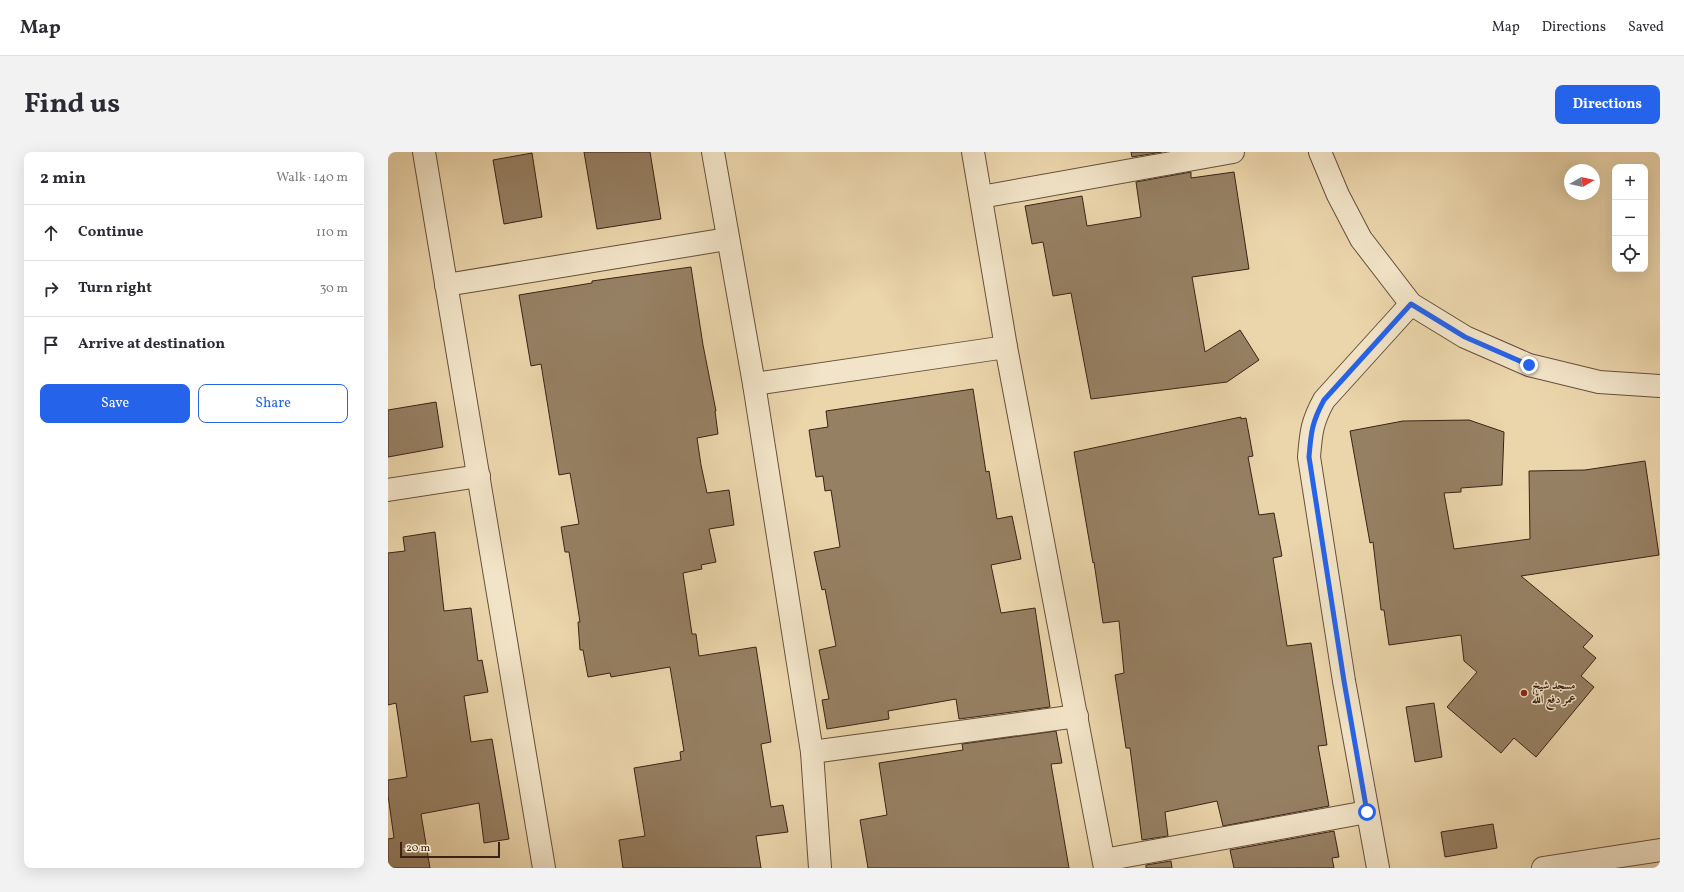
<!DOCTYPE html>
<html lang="en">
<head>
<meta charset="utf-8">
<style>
  :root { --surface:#fff; --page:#f2f2f3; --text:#2b2b33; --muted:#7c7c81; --line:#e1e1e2; --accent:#2563eb }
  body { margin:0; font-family:Vollkorn,Amiri,serif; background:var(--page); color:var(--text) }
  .controls { position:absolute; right:12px; top:12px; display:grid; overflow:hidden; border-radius:8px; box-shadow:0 4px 16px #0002 }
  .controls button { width:36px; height:36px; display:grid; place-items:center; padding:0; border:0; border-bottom:1px solid var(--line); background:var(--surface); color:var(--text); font:20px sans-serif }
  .compass { position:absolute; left:1176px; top:12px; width:36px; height:36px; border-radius:50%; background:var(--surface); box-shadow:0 4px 16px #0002; rotate:81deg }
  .scale { position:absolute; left:12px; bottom:10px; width:100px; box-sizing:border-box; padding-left:4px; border:2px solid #3a2315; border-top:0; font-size:11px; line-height:14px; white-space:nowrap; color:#3a2315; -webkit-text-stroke:3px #f2e4c8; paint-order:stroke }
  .stop { position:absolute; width:12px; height:12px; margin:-9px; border:3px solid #2563eb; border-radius:50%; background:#fff }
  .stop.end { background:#2563eb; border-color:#fff; box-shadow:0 1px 4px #0008 }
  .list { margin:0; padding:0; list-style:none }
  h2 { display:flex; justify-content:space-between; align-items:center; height:52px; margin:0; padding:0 16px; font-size:17px }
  h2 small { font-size:13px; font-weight:400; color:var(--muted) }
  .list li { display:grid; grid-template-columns:26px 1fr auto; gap:12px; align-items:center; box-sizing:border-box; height:56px; padding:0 16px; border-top:1px solid var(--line) }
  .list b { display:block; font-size:15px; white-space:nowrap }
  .list em { font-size:13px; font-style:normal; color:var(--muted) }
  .actions { display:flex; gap:8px; padding:12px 16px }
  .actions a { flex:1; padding:9px 0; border:1px solid var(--accent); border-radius:8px; text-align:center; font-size:14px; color:var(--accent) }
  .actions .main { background:var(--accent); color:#fff }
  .icon { flex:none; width:22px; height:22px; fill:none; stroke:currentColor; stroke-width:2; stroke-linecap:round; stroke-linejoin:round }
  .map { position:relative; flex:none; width:1272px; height:716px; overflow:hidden; border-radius:8px }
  header { display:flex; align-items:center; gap:24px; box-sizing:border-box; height:56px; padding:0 20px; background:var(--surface); border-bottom:1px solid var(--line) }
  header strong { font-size:19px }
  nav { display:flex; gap:22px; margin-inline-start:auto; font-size:14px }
  .intro { display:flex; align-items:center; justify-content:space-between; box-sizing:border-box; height:96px; padding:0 24px }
  h1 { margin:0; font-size:28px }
  .button { padding:10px 18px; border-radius:8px; background:var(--accent); color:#fff; font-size:14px; font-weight:700 }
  main { display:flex; gap:24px; padding:0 24px }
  aside { flex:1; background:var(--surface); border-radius:8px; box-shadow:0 4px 16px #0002 }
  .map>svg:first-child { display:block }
  .building { fill:#968063; stroke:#3a2315 }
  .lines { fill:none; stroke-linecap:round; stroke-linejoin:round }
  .street-casing { stroke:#66503a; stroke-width:24 }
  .street { stroke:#f2e4c8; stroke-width:22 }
  .route { stroke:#2563eb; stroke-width:5 }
  .poi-dot { fill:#8f2418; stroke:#f2e4c8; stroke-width:1.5 }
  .labels { text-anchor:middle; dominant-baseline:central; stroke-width:3; stroke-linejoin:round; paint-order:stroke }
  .poi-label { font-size:12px; font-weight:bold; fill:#3a2315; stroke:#f2e4c8; text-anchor:start }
</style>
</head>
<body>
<header>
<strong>Map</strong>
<nav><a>Map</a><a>Directions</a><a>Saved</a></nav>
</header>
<div class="intro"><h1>Find us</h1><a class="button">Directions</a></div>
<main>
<aside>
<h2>2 min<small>Walk · 140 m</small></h2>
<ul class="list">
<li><svg class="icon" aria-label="ahead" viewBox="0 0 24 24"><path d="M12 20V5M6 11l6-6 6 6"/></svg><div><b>Continue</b></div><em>110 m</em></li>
<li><svg class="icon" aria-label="right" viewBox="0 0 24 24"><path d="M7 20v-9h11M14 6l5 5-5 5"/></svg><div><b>Turn right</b></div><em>30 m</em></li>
<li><svg class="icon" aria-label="arrive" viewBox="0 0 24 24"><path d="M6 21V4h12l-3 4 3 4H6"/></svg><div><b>Arrive at destination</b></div></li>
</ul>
<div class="actions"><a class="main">Save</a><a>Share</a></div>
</aside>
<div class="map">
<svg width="1272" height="716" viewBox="0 0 1272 716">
  <rect width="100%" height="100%" fill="#ebd5ab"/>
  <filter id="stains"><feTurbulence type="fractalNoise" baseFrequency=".005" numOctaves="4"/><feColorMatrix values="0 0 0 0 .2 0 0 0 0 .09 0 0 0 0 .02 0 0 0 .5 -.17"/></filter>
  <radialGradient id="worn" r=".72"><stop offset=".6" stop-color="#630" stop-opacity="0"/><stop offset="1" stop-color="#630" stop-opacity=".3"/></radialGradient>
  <g class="building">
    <path d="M196,0h66l11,67 -64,10z"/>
    <path d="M743,0h31l-30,5z"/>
    <path d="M144,1l10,64 -38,7 -11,-64z"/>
    <path d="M803,20v6l43,-6 15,97 -57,8 13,75 35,-22 19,30 -32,22 -136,17 -20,-106 -18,3 -10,-54 -11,2 -7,-38 57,-10 5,30 54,-9 -5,-35z"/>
    <path d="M303,115l12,78 13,66h-1l3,23 -21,4 4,27 6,28 22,-3 5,35 -25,4 7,33 -15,3 1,4 -19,4 9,61h4l3,22 57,-9 15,95 -10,2 10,63 12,-2 5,27 -32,4 5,32h-138l-4,-28 26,-4 -11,-68 47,-8 -1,-8 4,-1 -14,-84 -59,10 -1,-4 -22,4 -5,-27h-3l-2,-28h2l-11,-70h-4l-4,-25 18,-3 -9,-51 -11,2 -18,-111 -10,2 -12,-71 73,-12v-2z"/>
    <path d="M585,237l13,83 3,-1 8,48 15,-3 9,43 -30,6 10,48 34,-5 15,99 -91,12 -3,-20 -68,12 1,8 -62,10 -5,-29 7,-1 -10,-49 17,-4 -11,-57 -3,1 -8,-38 26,-5 -9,-57 -6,1 -2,-15 -7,1 -7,-47 19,-3 -2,-16z"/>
    <path d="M48,250l7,45 -55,10v-47z"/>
    <path d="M853,265v2l5,-1 7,38 -5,1 11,58 15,-2 8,43 -9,2 14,88 24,-3 16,102 -9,1 11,60 -106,20 -6,-25 -52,11 3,24 -26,4 -12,-92h-4l-11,-73 9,-2 -5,-52 -16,2 -9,-61 -1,1 -19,-111z"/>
    <path d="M1081,268l35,12 -2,53 -41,3v4l-17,1 10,56 76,-10 -1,-68 56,-1 60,-9 14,94 -138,21 72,60 -10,11 13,11 -15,18 13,11 -58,70 -22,-19 -13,15 -54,-46 30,-35 -13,-11 -3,-26 -72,10 -5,-35h-3l-8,-68 -3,1 -20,-112 53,-10z"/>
    <path d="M47,380l9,79 27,-3 7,53 4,-1 6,32 -24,4 7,46 21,-3 17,100 -25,4 -5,-40 -58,11 9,54h-42v-29l6,-1 -6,-43v-15l19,-3 -11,-74 -8,2v-152l17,-2 -2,-14z"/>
    <path d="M1046,551l8,54 -27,5 -9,-55z"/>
    <path d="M668,579l6,32 -11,1 18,104h-201l-8,-48 27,-5 -8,-52 84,-13 -1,-6z"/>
    <path d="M1105,672l4,24 -52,9 -4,-25z"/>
    <path d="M946,679l5,26 -7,1 2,10h-100l-4,-18z"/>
    <path d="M783,709l1,7h-26v-3z"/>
  </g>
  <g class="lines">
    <g class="street-casing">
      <g id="street">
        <path d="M36,0l120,716"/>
        <path d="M325,0l41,232 58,368 8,116"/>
        <path d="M585,0l33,195 99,521"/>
        <path d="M932,0l18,43 23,44 50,65 54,33 64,28 70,17 61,4"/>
        <path d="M593,45l252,-45"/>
        <path d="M58,133l281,-46"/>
        <path d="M366,232l252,-37"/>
        <path d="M0,338l91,-14"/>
        <path d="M424,600l265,-36"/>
        <path d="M716,708l263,-48"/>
        <path d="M990,716l-34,-187 -35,-224c2,-25 3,-35 15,-57l87,-96"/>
        <path d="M1155,716l117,-18"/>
      </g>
    </g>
    <use href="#street" class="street"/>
  </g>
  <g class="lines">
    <path class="route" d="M979,660l-23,-131 -35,-224c2,-25 3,-35 15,-57l87,-96 54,33 64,28"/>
  </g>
  <circle class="poi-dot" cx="1136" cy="541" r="4"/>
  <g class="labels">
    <g class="poi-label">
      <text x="1144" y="534">مسجد شيخ<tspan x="1144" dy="14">عمر دفع الله</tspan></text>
    </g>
  </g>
  <rect width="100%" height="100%" filter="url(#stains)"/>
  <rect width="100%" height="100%" fill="url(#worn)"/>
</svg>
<div class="controls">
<button>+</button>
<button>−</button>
<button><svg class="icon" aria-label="locate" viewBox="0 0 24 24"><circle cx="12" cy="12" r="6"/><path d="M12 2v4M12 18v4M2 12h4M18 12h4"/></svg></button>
</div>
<svg class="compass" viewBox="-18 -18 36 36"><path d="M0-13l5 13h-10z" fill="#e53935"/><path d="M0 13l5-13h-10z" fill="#7c7c81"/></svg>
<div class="scale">20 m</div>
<div class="stop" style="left:979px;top:660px"></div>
<div class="stop end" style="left:1141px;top:213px"></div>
</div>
</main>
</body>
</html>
